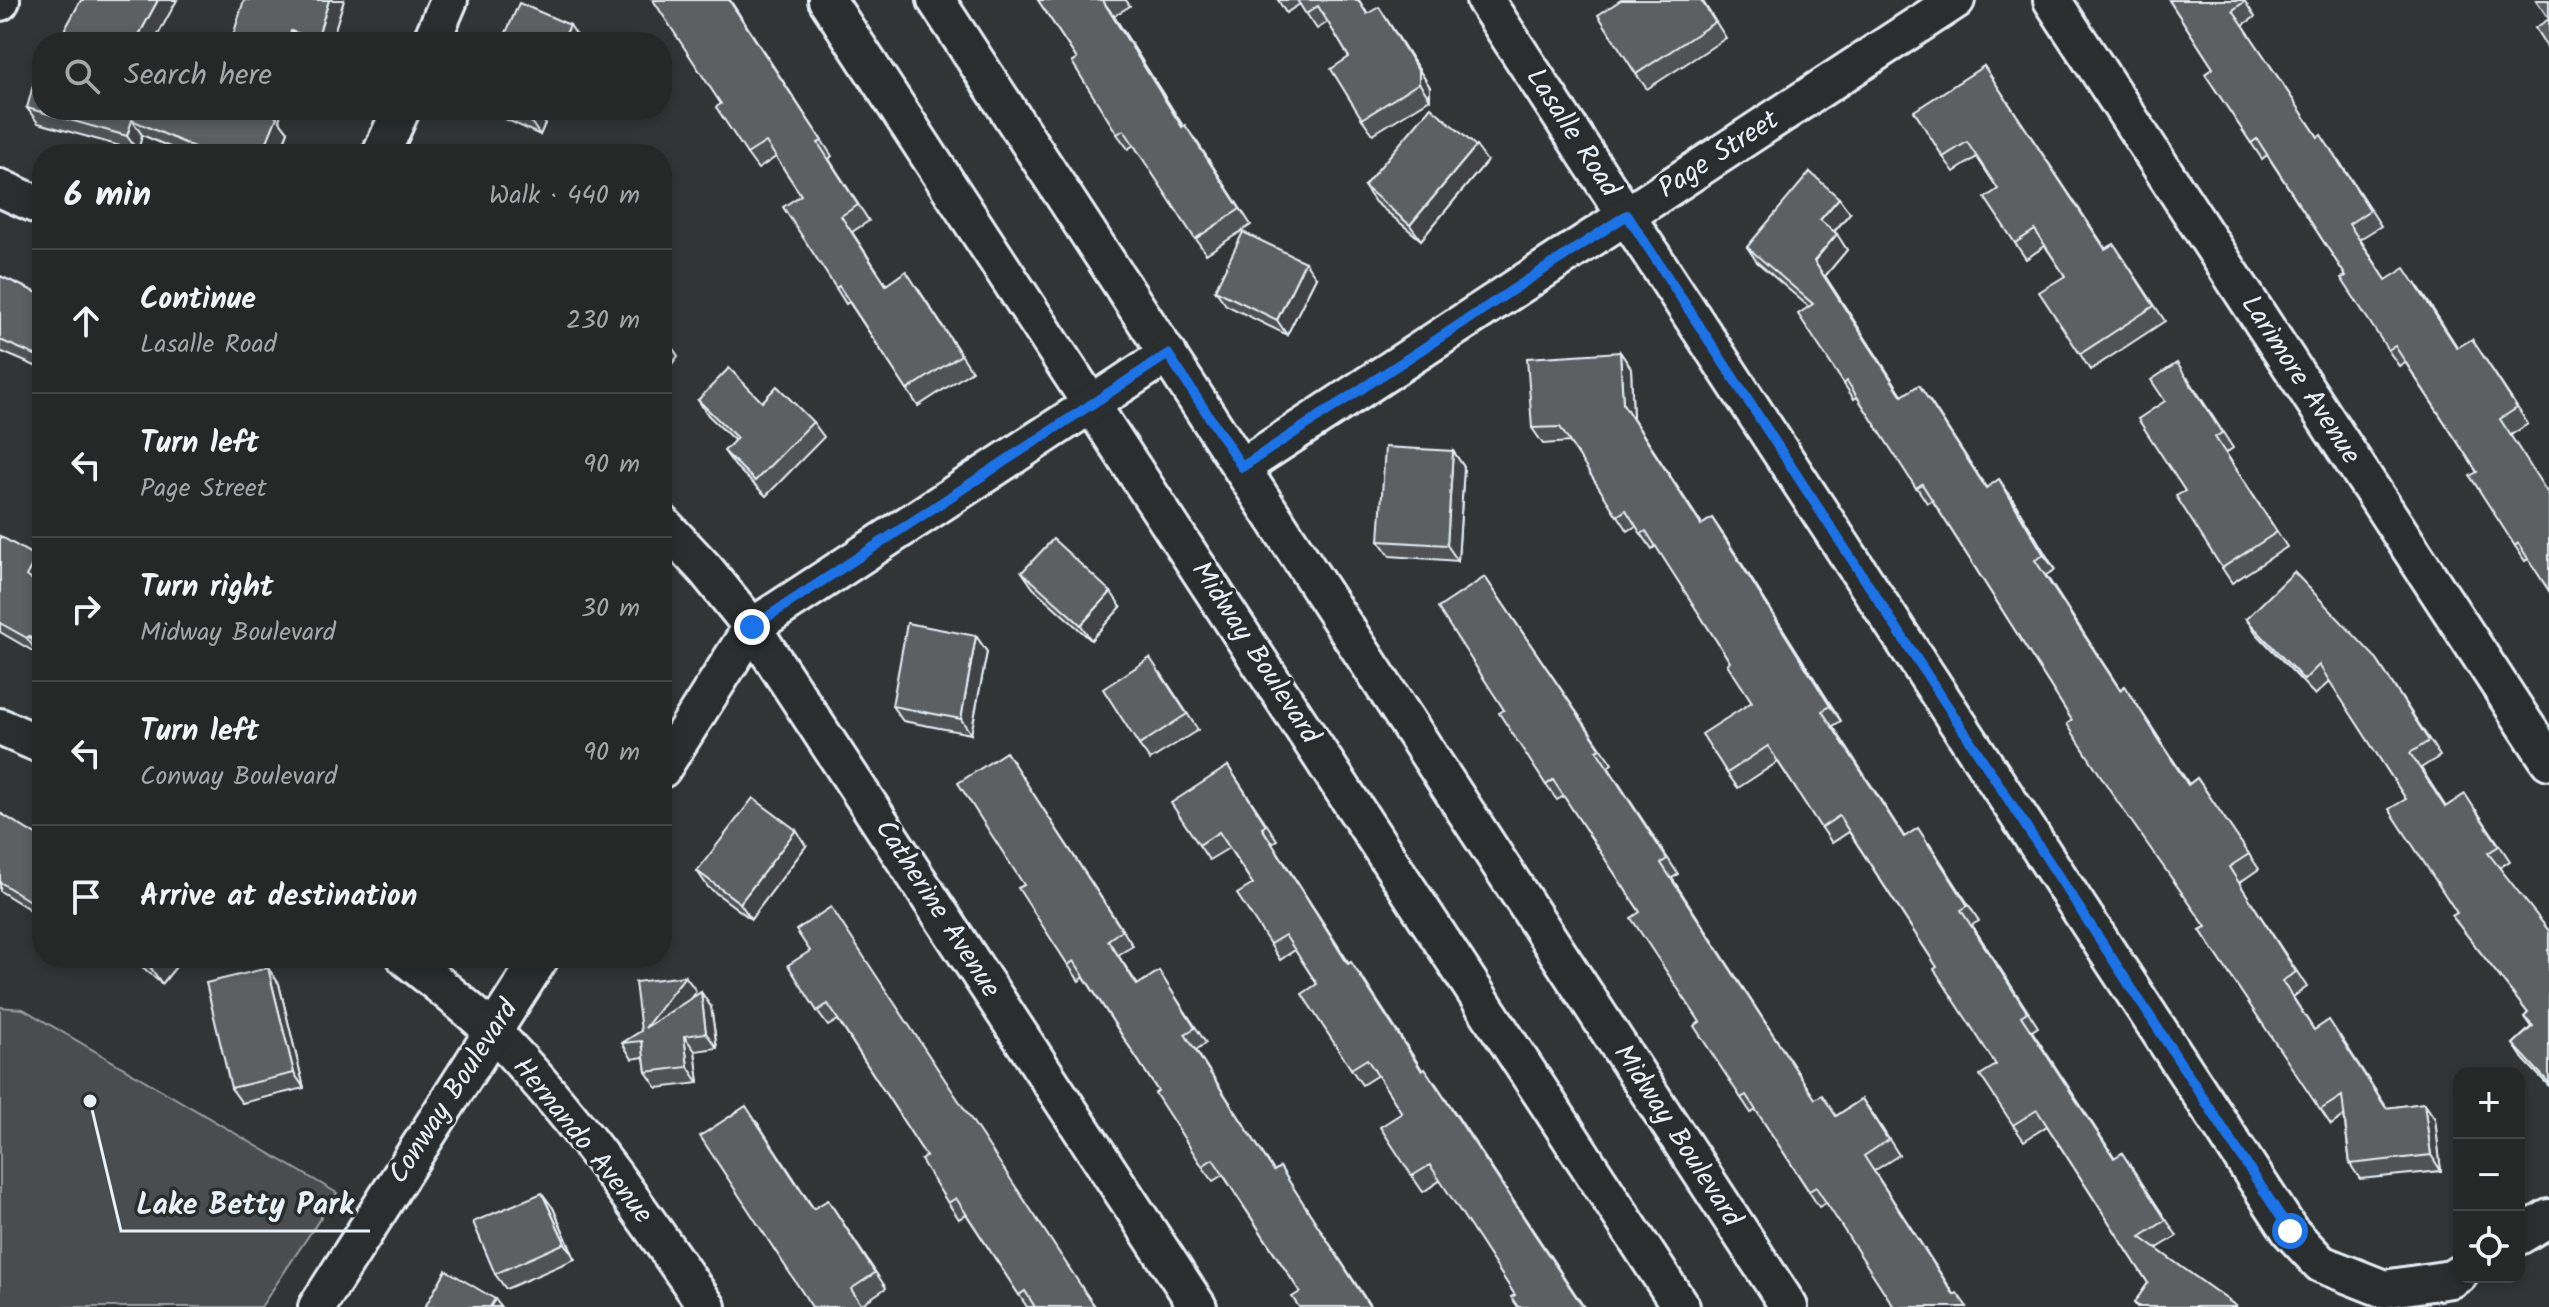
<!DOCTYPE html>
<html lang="en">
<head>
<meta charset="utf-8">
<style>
  :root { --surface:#262828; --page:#323434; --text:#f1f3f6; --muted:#a4a6a8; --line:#424445 }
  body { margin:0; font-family:Kalam,sans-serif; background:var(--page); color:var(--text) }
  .controls { position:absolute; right:24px; bottom:24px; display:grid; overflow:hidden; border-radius:16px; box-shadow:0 4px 12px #0003 }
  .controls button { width:72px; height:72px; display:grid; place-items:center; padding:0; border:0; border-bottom:2px solid var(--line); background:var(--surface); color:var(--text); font:40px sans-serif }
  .stop { position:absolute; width:24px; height:24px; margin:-18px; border:6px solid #1a73e8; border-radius:50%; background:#fff }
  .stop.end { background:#1a73e8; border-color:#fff; box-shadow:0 2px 8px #0008 }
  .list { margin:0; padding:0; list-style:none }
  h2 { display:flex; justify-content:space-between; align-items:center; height:104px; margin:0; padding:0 32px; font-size:34px }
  h2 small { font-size:26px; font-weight:400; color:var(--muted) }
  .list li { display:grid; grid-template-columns:52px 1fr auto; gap:24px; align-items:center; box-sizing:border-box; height:144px; padding:0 32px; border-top:2px solid var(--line) }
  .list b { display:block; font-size:30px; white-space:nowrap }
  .list p { margin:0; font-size:26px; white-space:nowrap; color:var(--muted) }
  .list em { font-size:26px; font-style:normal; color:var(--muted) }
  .icon { flex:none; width:44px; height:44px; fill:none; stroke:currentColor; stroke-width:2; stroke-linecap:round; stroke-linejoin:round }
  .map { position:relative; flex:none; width:2549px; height:1307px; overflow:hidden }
  .search { position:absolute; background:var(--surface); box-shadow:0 4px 12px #0003; left:32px; top:32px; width:640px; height:88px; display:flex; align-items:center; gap:20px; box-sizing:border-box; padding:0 28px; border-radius:32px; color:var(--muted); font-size:30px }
  .panel { position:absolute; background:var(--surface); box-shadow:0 4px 12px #0003; left:32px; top:144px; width:640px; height:824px; border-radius:32px }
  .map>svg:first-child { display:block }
  .green { fill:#494d4f; stroke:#989fa4; stroke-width:2 }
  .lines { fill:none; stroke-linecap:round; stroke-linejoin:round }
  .minor-casing { stroke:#e8f1f8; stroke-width:42 }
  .minor { stroke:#2a2d2e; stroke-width:36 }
  .wall { fill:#4f5355; stroke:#e8f1f8; stroke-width:2 }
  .shaded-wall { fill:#404345; stroke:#e8f1f8; stroke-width:2 }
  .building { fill:#5c6063; stroke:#e8f1f8; stroke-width:2 }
  .route { stroke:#1a73e8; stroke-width:10 }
  .labels { text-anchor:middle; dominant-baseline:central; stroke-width:7; stroke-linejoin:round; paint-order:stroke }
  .street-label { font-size:28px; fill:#e8f1f8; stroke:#2a2d2e }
  .leader { fill:none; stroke:#e8f1f8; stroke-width:3 }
  .callout-dot { fill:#e8f1f8; stroke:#2a2d2e; stroke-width:3 }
  .callout-label { font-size:30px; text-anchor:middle; font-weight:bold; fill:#e8f1f8; stroke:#2a2d2e; stroke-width:7; stroke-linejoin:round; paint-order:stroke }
</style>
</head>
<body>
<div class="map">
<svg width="2549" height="1307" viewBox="0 0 2549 1307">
  <rect width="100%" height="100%" fill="#323536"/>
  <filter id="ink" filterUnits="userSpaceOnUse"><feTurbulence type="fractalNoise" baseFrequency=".0125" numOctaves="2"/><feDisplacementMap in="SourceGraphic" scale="16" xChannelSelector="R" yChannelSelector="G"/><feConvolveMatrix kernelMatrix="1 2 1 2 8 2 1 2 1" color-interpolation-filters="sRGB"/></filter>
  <g filter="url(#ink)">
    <path class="green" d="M0,1007l23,2 314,184 -76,114h-261z"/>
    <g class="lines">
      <g class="minor-casing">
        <g id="minor">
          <path d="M827,0l854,1307"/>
          <path d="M936,0l853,1307"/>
          <path d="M1485,0l805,1231 31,33 63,25 67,-10 8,-5"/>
          <path d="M2052,0l497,761"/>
          <path d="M0,2l1,-2"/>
          <path d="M431,42l18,-42"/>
          <path d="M381,154l20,-44"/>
          <path d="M0,188l42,19"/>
          <path d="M1242,467l714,-467"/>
          <path d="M662,523l44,47 46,57 446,680"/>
          <path d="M0,727l42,18"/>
          <path d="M662,769l90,-142 416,-273"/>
          <path d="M406,958c29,24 61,48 88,75 82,83 147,178 213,274"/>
          <path d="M2519,1236l30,-18"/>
          <path d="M317,1307l223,-349"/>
        </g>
      </g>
      <use href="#minor" class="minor"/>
    </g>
    <g class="wall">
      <path d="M344,0l-13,42h-100z"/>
      <path d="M730,0l102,156 -3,3 40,62 -17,11 34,52 31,3 55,84 -54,35 -69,-104 -3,2 -10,-16 -35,-93 -25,-38 -18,12 -11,-15 -26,-50z"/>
      <path d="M1038,0h88l4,6 -16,10 69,110 13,14 55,85 -45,29 -72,-109 -6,4 -11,-15 -40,-75z"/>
      <path d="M1278,0h81l9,14 21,9 41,64v12l-57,35 -11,-15 -13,-62 -21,-35 -11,7 -17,-25 -14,9z"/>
      <path d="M1702,0l24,38 -79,51 -11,-15z"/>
      <path d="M2169,0h75l11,17 -12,8 75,112 14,13 49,76 -21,13 26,41 30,3 42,65 24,6 46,70 -17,11 17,124 -3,2 -10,-15 -38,-74 -72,-110 -6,4 -11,-16 -42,-74 -79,-121 -5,4 -57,-85 8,-6z"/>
      <path d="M1984,66l122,183 8,-5 51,77 -75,49 -10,-16 -15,-78 -20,-30 -19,13 -11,-16 -17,-54 -21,-32 -23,15 -11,-15z"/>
      <path d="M27,108l15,2 167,5 2,-5h71l-3,10 9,12 -9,22h-93l-44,-19 -4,16 -100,-28z"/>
      <path d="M488,110h63l-11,25 -50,-23z"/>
      <path d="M1487,161l-66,79 -46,-38 -11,-16z"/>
      <path d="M1850,213l-16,19 13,18 -22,26 78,120 27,5 56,86 24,8 45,75 -9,5 74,114 5,-3 64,98 8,-6 62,91 -20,14 68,104 -14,10 21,33 26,6 47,72 37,-5 11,16 6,52 -81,8 -10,-15 -6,-48 -13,9 -131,-195 6,-3 -134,-207 -140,-220 -5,3 -70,-106 -3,2 -10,-15 -35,-77 -52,-45 -10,-15z"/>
      <path d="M0,276l42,19v74l-42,-18z"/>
      <path d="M1316,277l-29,58 -61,-30 -11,-15z"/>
      <path d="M1620,352l11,16 2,51 69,106 21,9 118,187 -8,5 71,110 25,7 50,78 -7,4 66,102 -6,4 83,127 7,-5 55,83 -21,13 80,58h-99l-3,-4 14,-20 -101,-157 -23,15 -11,-16 -17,-60 -59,-98 -88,-135 -17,11 -54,-81 -40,26 -11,-15 25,-71 -22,-40 -74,-116 -4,3 -16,-23 -8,5 -58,-89 -27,2 -11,-16z"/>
      <path d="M2188,378l45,70 -7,5 61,94 -55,36 -10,-15 -37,-77 -20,-90z"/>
      <path d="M698,400l64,2 51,20 11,15 -58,59 -31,-30 -11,-15 11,-10 -27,-26z"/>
      <path d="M1453,451l11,16 -6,94 -68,-5 -11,-15z"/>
      <path d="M0,536l36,21 6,8v17l-1,2 1,1v67l-3,-1 -1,3 -38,-22z"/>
      <path d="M1022,572l99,35 -30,33 -58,-52z"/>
      <path d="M1485,577l127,187 -4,3 70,107 -6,4 143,221 21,17 26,-17 11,15 26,41 -25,16 80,123 13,13 -141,-104 -7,4 -63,-97 -5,3 -10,-15 -41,-76 -60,-110 -76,-116 -7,4 -11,-15 -42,-75z"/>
      <path d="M2246,619l129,38 65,99 -19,12 25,39 30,3 34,51 -11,7 50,63v155l-25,-26 -11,-16 18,-17 -7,-10 4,-4 -76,-97 5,-3 -51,-114 -76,-118 -15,14 -58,-61z"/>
      <path d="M976,636l11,16 -16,82 -68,-13 -11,-15z"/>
      <path d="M1161,673l37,57 -48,30 -11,-15z"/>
      <path d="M1006,752l127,194 -15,9 20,30 31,2 37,56 -10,7 78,121 6,-4 10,16 81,124h-72l1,-15 -77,-117 -10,6 -11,-15 -44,-75 -74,-114 -5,4 -11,-16 -44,-80z"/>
      <path d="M1228,766l49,74 -5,3 77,120 13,14 61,94 13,13 148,223h-66l-3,-12 -74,-115 -18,12 -11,-16 -10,-63 -24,-38 -16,10 -11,-16 -34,-85 -22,-34 -15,10 -10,-16 -17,-60 -24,-36 -20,12 -10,-15z"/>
      <path d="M0,813l42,26v78l-42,-26z"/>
      <path d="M806,846l-55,73 -43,-32 -11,-16z"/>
      <path d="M810,951l286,356h-69l-61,-93 -7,5 -11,-16 -22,-47 -88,-136 -10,6 -11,-15z"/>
      <path d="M132,958h51l-21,26z"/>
      <path d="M268,968l11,16 25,104 -62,15 -11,-15z"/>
      <path d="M685,976l11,15 -6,8 11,-7 10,15 6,41 -22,3 4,32 -42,5 -11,-16 -2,-15 -12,2 -10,-16 19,-12z"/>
      <path d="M757,1122l57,87 14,-9 58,88 -24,16 -50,3z"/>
      <path d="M553,1208l22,51 -69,30 -11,-15z"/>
    </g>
    <g class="shaded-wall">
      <path d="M158,0h19l-23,42h-19z"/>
      <path d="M329,0h15l-13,42h-13l-1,-3z"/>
      <path d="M1103,1l11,15 79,126 -11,-15z"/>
      <path d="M1379,7l51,80v12l-11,-16z"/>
      <path d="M570,25l10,15v2h-18z"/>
      <path d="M291,31l8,11h-11z"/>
      <path d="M267,110h15l-3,10 9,12 -9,22h-17z"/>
      <path d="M533,110h18l-11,25 -11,-16z"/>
      <path d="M132,120l10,15 -4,16 -11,-15z"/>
      <path d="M1476,146l11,15 -66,79 -11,-15z"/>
      <path d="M1839,198l11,15 -19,22 -11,-15z"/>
      <path d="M1837,234l10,16 -22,26 88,136 -99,-151z"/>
      <path d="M1305,262l11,15 -29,58 -10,-15z"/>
      <path d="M667,340l11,16 -16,21v-30z"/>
      <path d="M1620,352l11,16 2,51 79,121 -89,-136z"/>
      <path d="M1453,451l11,16 -6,94 -11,-16z"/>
      <path d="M1999,479l11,16 45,75 -11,-15z"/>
      <path d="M1712,518l11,16 118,187 -11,-15z"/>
      <path d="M36,557l6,8v17l-5,9 -11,-15z"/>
      <path d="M1111,592l10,15 -30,33 -10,-15z"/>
      <path d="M29,636l10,15 -1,3 -11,-16z"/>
      <path d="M976,636l11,16 -16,82 -10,-15z"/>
      <path d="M1262,828l10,15 87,136 -11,-15z"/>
      <path d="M796,830l10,16 -55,73 -11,-16z"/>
      <path d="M160,958h23l-21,26 -11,-16z"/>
      <path d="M268,968l11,16 25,104 -10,-15z"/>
      <path d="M685,976l11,15 -40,52 -11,-15z"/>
      <path d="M701,992l10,15 6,41 -11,-15z"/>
      <path d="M684,1036l11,15 4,32 -11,-16z"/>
      <path d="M2424,1103l11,16 6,52 -10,-16z"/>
      <path d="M542,1193l11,15 22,51 -10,-16z"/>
      <path d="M495,1299l6,8h-11z"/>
    </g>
    <g class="building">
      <path d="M81,0h77l-23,42h-77z"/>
      <path d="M244,0h85l-12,39 -26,-8 -3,11h-57z"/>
      <path d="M653,0h76l93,141 -4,2 40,62 -17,11 45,69 20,-14 55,84 -54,35 -68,-104 -3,2 -53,-81 18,-12 -35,-53 -19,12 -31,-47 5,-3z"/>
      <path d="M1038,0h66l-1,1 79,126 3,-2 55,84 -45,30 -71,-109 -7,4 -45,-72 5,-3z"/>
      <path d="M1297,0h61l9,14 12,-7 40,65v11l-57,36 -31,-50 18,-12 -31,-51 -12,8z"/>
      <path d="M1621,0h80l14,22 -79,52 -38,-59z"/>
      <path d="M2169,0h74l1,2 -11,8 85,127 3,-2 49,75 -21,14 37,56 19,-12 52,80 15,-9 45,69 -17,11 49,76v96l-31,-48 -3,3 -45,-70 7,-4 -82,-126 -7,4 -47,-72 5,-2 -89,-137 -6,4 -46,-69 8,-6z"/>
      <path d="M2536,0h13v50l-14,-22 14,-9z"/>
      <path d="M519,3l51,22 -8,17h-60z"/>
      <path d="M42,52v58h156l11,5 2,-5h56l-1,2 11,5 -15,37h-52l-78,-34 -5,16 -100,-28z"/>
      <path d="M1984,66l121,183 9,-5 40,62 -74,48 -41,-62 26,-16 -30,-46 -20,13 -30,-45 13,-9 -31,-47 -24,15 -29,-46z"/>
      <path d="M1431,107l45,39 -66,79 -46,-39z"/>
      <path d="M509,110h24l-4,9z"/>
      <path d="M1810,172l29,26 -19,22 17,14 -23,27 88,135 17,-11 67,103 13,-9 45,76 -9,5 85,130 5,-4 63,99 9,-7 52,76 -20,13 67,105 -14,9 32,49 15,-10 57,88 38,-5 7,52 -81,9 -8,-68 -22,14 -120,-180 6,-3 -89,-126 -50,-77 5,-4 -150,-236 -6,4 -69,-107 -3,3 -46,-70 15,-10 -66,-57z"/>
      <path d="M1243,232l62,30 -28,58 -62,-30z"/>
      <path d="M0,276l42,19v63l-42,-18z"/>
      <path d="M662,336l5,4 -5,7z"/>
      <path d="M1620,352l3,52 78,121 11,-7 118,188 -8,5 82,126 14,-9 50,78 -7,4 66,102 -6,4 93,142 8,-5 44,67 -26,17 96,69 -1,1h-95l-6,-4 14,-20 -111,-173 -24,15 -33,-50 16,-10 -62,-96 3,-2 -98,-151 -18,12 -53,-82 -41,27 -25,-39 50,-32 -25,-38 3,-2 -84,-131 -5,3 -15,-24 -9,6 -57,-89 -28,1 -5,-70z"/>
      <path d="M2177,363l45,70 -7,4 62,95 -55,36 -46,-72 9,-5 -47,-72 27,-18 -14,-21z"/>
      <path d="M729,368l33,34 15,-16 36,36 -58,59 -31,-30 13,-13 -39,-38z"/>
      <path d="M1385,447l68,4 -6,94 -68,-4z"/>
      <path d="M0,536l36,21 -10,19 16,9v56l-13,-5 -2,2 -27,-15z"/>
      <path d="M1053,539l58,53 -30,33 -59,-53z"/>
      <path d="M2294,572l81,85 54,84 -19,12 35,54 20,-13 34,52 -11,7 61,78v18l-1,1 1,2v131l-36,-39 20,-18 -9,-9 4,-4 -76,-97 5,-3 -68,-104 17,-10 -87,-134 -15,15 -58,-61z"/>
      <path d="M1485,577l116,172 -4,2 70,108 -6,4 154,236 7,-4 14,21 26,-17 26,41 -24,16 90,139 3,-2 10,14h-73l-78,-120 -7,4 -63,-96 -5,3 -47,-72 6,-4 -69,-104 9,-6 -87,-132 -7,5 -47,-72 5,-3 -66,-102z"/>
      <path d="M907,623l69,13 -15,83 -69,-13z"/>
      <path d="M1150,658l37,56 -48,31 -36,-56z"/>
      <path d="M1006,752l116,178 -14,10 29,45 22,-14 36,57 -10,6 89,137 6,-4 90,140h-71l-7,-10 8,-5 -87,-133 -11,7 -47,-73 3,-2 -84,-130 -6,4 -50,-77 6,-3 -66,-102z"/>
      <path d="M1228,766l38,59 -4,3 86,136 3,-2 71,109 3,-2 158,238h-65l-7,-10 4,-2 -85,-130 -18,11 -32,-49 22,-14 -35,-54 -16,10 -49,-75 15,-10 -32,-49 -15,9 -33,-50 16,-10 -34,-52 -20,13 -28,-42z"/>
      <path d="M753,798l43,32 -56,73 -43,-32z"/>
      <path d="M0,813l42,26v70l-42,-27z"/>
      <path d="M831,907l264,400h-60l-10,-16 -6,4 -63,-97 -8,5 -27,-43 5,-4 -98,-152 -11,7 -29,-46 22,-14 -14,-21z"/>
      <path d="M139,958h21l-9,10z"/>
      <path d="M268,968l26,105 -63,15 -25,-105z"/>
      <path d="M685,976l-40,52 56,-36 5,41 -22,3 4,31 -42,5 -4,-31 -20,2 19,-12 -6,-49z"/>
      <path d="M746,1106l67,103 15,-9 47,73 -24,16 12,18h-51l-112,-171z"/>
      <path d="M542,1193l23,50 -70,31 -22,-52z"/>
      <path d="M446,1270l49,29 -5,8h-65z"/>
    </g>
  </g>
  <g class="lines" filter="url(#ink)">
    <path class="route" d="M752,627l416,-273 74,113 385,-252 663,1016"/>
  </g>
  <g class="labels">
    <g class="street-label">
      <text transform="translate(1572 133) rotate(57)">Lasalle Road</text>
      <text transform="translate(1719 155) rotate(-33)">Page Street</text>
      <text transform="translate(2300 380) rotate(57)">Larimore Avenue</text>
      <text transform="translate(1255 653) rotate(57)">Midway Boulevard</text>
      <text transform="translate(937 909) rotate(57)">Catherine Avenue</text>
      <text transform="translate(454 1092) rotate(-57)">Conway Boulevard</text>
      <text transform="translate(1677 1136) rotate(57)">Midway Boulevard</text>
      <text transform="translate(582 1141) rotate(51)">Hernando Avenue</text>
    </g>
  </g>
  <path class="leader" d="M90 1101L121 1231H370"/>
  <circle class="callout-dot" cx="90" cy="1101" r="8"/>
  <g class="callout-label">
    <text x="245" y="1214">Lake Betty Park</text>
  </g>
</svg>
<div class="controls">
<button>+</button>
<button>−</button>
<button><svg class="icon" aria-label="locate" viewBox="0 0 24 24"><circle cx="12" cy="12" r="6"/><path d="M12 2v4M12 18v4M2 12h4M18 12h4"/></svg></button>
</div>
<div class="stop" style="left:2290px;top:1231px"></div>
<div class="stop end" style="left:752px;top:627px"></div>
<div class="search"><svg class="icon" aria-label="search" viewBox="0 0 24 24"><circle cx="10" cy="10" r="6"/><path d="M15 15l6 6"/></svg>Search here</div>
<section class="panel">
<h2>6 min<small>Walk · 440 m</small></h2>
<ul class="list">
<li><svg class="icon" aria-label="ahead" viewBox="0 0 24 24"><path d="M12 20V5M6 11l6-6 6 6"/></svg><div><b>Continue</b><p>Lasalle Road</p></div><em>230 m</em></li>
<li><svg class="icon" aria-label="left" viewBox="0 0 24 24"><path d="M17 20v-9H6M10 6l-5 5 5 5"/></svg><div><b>Turn left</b><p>Page Street</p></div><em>90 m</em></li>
<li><svg class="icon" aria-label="right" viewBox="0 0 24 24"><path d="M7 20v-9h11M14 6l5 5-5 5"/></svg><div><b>Turn right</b><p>Midway Boulevard</p></div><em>30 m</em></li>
<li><svg class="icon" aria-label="left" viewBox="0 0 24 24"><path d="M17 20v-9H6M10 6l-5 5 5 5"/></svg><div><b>Turn left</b><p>Conway Boulevard</p></div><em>90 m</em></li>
<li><svg class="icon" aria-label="arrive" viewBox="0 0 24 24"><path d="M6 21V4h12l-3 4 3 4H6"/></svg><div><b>Arrive at destination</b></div></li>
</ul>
</section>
</div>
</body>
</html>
